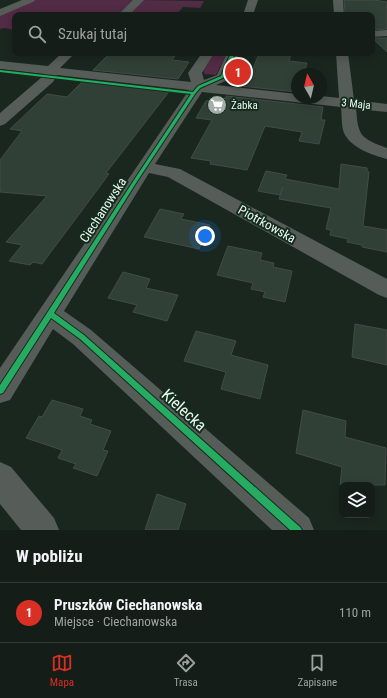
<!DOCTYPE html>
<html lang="pl">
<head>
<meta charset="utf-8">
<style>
  :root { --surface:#141d17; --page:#1d2620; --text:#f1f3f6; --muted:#9da2a1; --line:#333b36; --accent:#d93025 }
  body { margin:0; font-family:"Roboto Condensed",sans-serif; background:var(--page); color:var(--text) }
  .controls { position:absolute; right:12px; bottom:12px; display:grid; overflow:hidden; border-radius:8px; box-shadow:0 2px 10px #0003 }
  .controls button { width:36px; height:36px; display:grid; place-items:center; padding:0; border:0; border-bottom:1px solid var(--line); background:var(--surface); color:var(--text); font:20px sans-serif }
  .compass { position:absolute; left:291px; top:68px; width:36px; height:36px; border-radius:50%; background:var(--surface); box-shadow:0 2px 10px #0003; rotate:352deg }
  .you { position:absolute; left:205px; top:236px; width:14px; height:14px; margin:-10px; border:3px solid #fff; border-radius:50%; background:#1a73e8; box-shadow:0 0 0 6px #1a73e833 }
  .badge { display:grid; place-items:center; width:26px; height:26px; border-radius:50%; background:var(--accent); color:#fff; font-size:13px; font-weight:700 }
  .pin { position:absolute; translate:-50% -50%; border:2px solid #fff; box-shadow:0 1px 4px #0006 }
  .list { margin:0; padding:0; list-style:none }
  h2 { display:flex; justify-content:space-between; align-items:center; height:52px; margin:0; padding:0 16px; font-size:17px }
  h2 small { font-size:13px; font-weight:400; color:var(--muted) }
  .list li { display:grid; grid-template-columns:26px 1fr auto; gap:12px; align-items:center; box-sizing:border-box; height:60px; padding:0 16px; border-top:1px solid var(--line) }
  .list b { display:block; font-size:15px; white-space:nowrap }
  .list p { margin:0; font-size:13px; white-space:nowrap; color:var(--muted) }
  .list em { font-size:13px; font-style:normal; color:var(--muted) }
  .icon { flex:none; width:22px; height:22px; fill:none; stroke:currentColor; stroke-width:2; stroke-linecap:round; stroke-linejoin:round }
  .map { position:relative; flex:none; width:387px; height:530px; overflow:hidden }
  .search { position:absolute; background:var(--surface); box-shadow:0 2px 10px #0003; left:12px; right:12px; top:12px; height:44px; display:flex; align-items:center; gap:10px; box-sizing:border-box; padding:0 14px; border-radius:8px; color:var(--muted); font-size:15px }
  .sheet { height:112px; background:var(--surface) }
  nav { display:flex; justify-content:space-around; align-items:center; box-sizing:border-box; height:56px; border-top:1px solid var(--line); background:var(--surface); font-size:11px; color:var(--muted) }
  nav a { display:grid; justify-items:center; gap:2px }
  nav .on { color:var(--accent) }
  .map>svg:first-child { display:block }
  .green { fill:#522b44 }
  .building { fill:#314037; stroke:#404c45 }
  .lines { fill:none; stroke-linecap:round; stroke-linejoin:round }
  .minor { fill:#565c58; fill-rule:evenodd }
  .cycleway-casing { stroke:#152c1e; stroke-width:2 }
  .cycleway { fill:#26ab63; fill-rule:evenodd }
  .labels { text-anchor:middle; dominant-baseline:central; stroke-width:4; stroke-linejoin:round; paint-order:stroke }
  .far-street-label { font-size:11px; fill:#e9f8ee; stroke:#152c1e }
  .far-poi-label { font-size:11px; fill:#e9f8ee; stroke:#152c1e; text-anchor:start }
  .street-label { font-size:13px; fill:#e9f8ee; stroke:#152c1e }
  .near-street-label { font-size:16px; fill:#e9f8ee; stroke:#152c1e }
</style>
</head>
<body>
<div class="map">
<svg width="387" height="530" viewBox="0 0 387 530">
  <rect width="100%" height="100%" fill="#1a271f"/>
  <g class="green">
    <path d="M33,0h102l-17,15h-103v15l-11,-2 -4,1v-16z"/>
    <path d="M143,0l61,1 -4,7 -17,-1 -7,8h-50z"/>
    <path d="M213,53h14l-11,22 -12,-1v-4z"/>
  </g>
  <g class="building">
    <path d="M344,0h30l13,2v27l-15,1v-15h-24l-3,-2z"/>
    <path d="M372,38h15v14z"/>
    <path d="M110,53h67l-5,7 17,2 -11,17 -85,-9z"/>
    <path d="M259,53h32l-2,8 18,2 -3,11h-7v18l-66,-7 6,-15 15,2z"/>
    <path d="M84,80l87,9 -65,84 3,1 -67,90 -9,-2 -3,3 -21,-4 13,-16 -16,-3 41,-46 -47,-4v-32l22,-29 -12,-2 37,-35 20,3z"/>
    <path d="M226,96l97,11 -2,13h4l-6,24 -20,-3 3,-9 -37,-6 -18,44 -37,-6 1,-3 -20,-3 21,-38 -16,-2 10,-17 20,-3z"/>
    <path d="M341,164l26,4v3l2,1 -6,54 24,4v22l-25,-5v-2l-15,-3 1,-3 -18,-4 1,-5 -5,-1 5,-21 -52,-9 4,-12 -3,8 -22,-4 8,-20 21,4 -2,4 54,10z"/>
    <path d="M160,209l24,5 -3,5 29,6 -11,24 -55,-12z"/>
    <path d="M228,246l34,7 -2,7 14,3 -1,4 19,4 -7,31 -22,-5 2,-5 -14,-3 2,-6 -36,-8z"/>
    <path d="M123,272l27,7 -4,9 32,7 -11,26 -34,-9 4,-7 -29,-7z"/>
    <path d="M355,324l32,6v35l-35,-8z"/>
    <path d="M196,331l40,10 -5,14 37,10 -8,34 -39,-10 5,-17 -42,-11z"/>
    <path d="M52,400l31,9 -3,7 12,4 -2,4 21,7 -8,19 5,1 -11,25 -24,-8 3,-4 -18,-6 4,-8 -36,-12 13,-22 3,1z"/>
    <path d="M303,410l43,11 -1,16 41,11 -1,37h-45l2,-18 -46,-14z"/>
    <path d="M157,494l29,10 -8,26h-33z"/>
  </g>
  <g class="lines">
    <g class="minor">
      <path d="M22,0h13l-2,2 -33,14v-7z"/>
      <path d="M133,0h11l-15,15h-11z"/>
      <path d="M248,0h10l-5,15h-10z"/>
      <path d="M333,0h10l1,15h-10z"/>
      <path d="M387,30v6l-15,1v-6z"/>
      <path d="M62,53h13l-15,15 131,14 -3,-9 14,-20h12l-12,20 2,7 13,-5 10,-22h12l-11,27 -12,5 81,9v4h24v-2l18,2 -3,-45h12l6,47 33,4v8l-31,-3c1,7 1,16 4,22 3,9 19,14 27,17v11c-15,-4 -36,-11 -43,-26 -3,-8 -2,-18 -3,-26l-139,-15 -47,72 25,5 207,110v19l-8,-3 -211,-118 -19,-4 -85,138 27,19 218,188 5,12h-42l-199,-186 -20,-15 -43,71 -10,3v-35l189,-278 -132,-15 -4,7 -48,42 -5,2v-13l42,-36 2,-3 -44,-5v-8l48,5z"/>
      <path d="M0,462l11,5 43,51 5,12h-38l-21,-26z"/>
    </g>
    <g class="cycleway-casing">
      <path id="cycleway" d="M231,53h4l-10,24 -25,11 -5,6 -57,86 -84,133 30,22 216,192 2,3h-12l-210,-191 -29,-21 -48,75 -3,1v-9l134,-205 57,-86 -191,-22v-2l193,22 5,-6 23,-10z"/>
    </g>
    <use href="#cycleway" class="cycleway"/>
  </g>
  <defs>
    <g id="supermarket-disc" transform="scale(1)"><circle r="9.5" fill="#a1afa6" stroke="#152c1e"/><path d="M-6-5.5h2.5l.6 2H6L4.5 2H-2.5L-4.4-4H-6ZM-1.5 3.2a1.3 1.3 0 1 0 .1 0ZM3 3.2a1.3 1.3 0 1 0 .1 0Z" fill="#fff"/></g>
  </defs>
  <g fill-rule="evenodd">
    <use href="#supermarket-disc" x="217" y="105"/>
  </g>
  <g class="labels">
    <g class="far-street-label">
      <text transform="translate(356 104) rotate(6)">3 Maja</text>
    </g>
    <g class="far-poi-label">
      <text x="231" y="105">Żabka</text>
    </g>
    <g class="street-label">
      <text transform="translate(103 210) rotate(-57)">Ciechanowska</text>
      <text transform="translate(267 224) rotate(29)">Piotrkowska</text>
    </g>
    <g class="near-street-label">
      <text transform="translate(184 410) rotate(42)">Kielecka</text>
    </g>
  </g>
</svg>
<div class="controls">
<button><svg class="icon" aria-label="layers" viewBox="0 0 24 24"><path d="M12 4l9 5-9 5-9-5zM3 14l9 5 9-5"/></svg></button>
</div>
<svg class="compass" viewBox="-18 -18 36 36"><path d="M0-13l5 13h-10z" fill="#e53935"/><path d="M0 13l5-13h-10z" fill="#9da2a1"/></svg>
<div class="you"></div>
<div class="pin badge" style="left:238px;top:72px">1</div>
<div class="search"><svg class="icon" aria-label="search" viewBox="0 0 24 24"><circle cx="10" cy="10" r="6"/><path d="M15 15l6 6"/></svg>Szukaj tutaj</div>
</div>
<section class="sheet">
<h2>W pobliżu<small></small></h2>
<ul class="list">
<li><span class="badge">1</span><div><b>Pruszków Ciechanowska</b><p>Miejsce · Ciechanowska</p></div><em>110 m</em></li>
</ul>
</section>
<nav>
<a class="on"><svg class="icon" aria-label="map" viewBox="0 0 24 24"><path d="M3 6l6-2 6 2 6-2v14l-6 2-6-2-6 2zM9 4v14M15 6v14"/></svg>Mapa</a>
<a><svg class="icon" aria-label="directions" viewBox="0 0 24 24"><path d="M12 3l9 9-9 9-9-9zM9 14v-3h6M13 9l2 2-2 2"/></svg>Trasa</a>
<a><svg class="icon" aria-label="saved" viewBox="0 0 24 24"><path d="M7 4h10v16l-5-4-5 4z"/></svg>Zapisane</a>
</nav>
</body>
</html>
